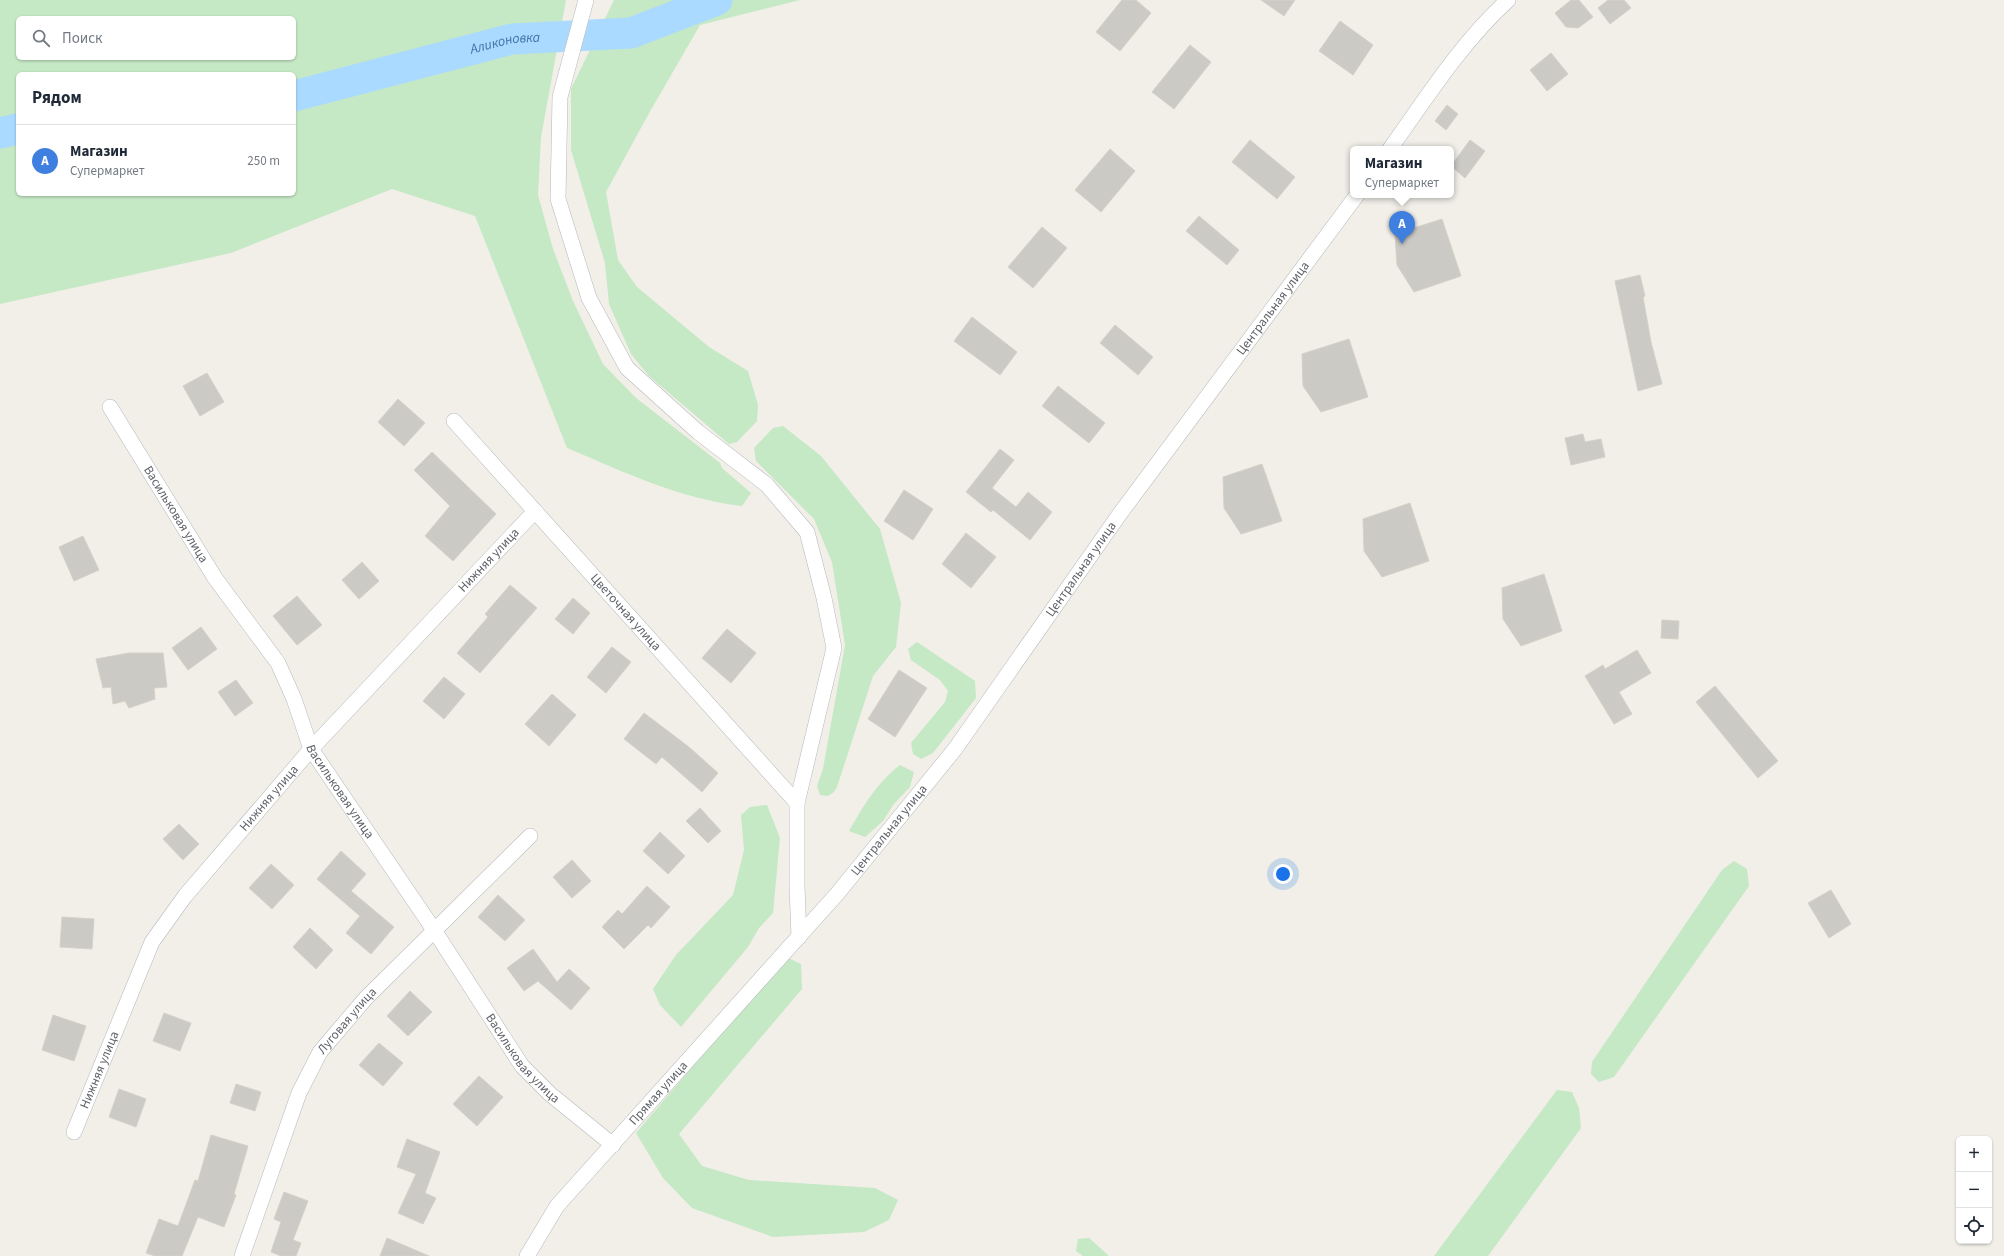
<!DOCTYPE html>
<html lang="ru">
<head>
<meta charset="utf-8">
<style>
  :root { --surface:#fff; --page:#f6f6f7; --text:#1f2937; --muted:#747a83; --line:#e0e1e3; --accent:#d93025 }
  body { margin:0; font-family:"Source Sans 3",sans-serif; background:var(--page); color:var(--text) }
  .controls { position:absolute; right:12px; bottom:12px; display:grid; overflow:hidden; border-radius:6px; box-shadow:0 1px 3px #0004 }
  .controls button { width:36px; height:36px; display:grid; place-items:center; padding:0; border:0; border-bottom:1px solid var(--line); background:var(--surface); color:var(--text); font:20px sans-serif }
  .you { position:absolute; left:1283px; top:874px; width:14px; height:14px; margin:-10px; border:3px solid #fff; border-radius:50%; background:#1a73e8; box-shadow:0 0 0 6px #1a73e833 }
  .badge { display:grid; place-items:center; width:26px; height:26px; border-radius:50%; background:var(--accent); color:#fff; font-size:13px; font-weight:700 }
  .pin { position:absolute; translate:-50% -33px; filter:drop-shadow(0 1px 2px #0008) }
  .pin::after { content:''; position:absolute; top:21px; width:14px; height:12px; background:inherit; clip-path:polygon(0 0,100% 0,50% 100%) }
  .popup { position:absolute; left:1350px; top:146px; width:104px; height:52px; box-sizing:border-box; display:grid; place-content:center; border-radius:6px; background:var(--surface); filter:drop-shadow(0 1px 3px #0005); font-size:13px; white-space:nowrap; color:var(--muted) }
  .popup b { font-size:15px; color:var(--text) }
  .popup::after { content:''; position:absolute; left:50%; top:100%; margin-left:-8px; border:8px solid transparent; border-top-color:var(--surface) }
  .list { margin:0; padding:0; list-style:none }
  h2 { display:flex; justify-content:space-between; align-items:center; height:52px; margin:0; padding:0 16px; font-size:17px }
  h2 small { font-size:13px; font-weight:400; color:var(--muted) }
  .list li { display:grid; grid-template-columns:26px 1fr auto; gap:12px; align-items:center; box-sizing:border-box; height:72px; padding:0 16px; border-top:1px solid var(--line) }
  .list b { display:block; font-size:15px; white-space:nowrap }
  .list p { margin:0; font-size:13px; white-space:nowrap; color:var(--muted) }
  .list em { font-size:13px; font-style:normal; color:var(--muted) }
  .icon { flex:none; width:22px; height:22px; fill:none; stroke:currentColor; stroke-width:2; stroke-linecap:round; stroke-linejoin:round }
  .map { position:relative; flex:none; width:2004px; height:1256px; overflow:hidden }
  .search { position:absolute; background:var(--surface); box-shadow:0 1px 3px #0004; left:16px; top:16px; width:280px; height:44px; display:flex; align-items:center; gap:10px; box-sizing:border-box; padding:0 14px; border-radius:6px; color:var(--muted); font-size:15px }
  .panel { position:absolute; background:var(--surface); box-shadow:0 1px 3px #0004; left:16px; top:72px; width:280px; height:124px; border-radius:6px }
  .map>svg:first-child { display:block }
  .green { fill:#c5e8c5; fill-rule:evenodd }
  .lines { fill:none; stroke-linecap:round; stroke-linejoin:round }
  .river { stroke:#aadaff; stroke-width:31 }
  .building { fill:#cccac5; stroke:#d6d1c6 }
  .minor-casing { stroke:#b5b8bc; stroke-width:16 }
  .minor { stroke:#fff; stroke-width:15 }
  .labels { text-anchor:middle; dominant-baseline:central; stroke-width:3; stroke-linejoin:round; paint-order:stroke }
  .street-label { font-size:13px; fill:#5f6368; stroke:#fff }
  .water-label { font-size:14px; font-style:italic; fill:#4174aa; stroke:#fff }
</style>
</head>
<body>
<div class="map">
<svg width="2004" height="1256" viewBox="0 0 2004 1256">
  <rect width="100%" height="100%" fill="#f1efe8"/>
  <g class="green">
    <path d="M0,0h566l-25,137 -3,58 15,54 20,52 30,63 33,34 84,65 2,5 29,25 -9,13c-62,-7 -118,-34 -175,-58l-92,-232 -83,-27 -161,64 -231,51zM18,18h276v40h-276zM18,74h276v120h-276z"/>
    <path d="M614,0h186l-100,25 -52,90 -42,77 12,68 19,27 72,60 39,24 10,34 -1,16 -20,21 -8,2 -80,-68 -18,-22 -22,-50 -4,-41 -34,-113v-61z"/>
    <path d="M783,426l38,30 59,73 21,74 -5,44 -23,29 -36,111 -3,5 -6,4 -8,-1 -3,-9 6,-17 22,-124 -13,-83 -18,-43 -58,-58 -2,-13 19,-20z"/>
    <path d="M917,642l58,39 1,17 -43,55 -12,6 -8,-5 -2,-11 34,-41 3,-11 -8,-11 -29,-20 -3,-11z"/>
    <path d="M900,765l14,7 -4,15 -17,18 -10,16 -18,16 -16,-6c15,-26 27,-47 51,-66z"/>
    <path d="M767,805l13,33 -7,75 -14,15 -11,19 -67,80 -21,-22 -7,-16 23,-34 57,-60 11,-45 -3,-35 9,-8z"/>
    <path d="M1734,861l13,8 2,17 -135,191 -15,5 -8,-8 1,-12 130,-192z"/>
    <path d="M786,957l15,7 1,25 -123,145 23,32 47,14 126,8 23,12 -9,20 -25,12 -91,5 -81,-29 -29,-30 -27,-45z"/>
    <path d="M1557,1090l15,2 7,16 2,20 -93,128h-54z"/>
    <path d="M1089,1238l20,18h-26l-7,-5 2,-12z"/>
  </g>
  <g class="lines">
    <g class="river">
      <path id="s1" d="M294,96l218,-57 119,-6 86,-33"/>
      <path d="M0,133l18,-4"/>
    </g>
  </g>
  <g class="building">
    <path d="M1122,0h14l15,13 -31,38 -24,-19z"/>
    <path d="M1261,0h34l-11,16z"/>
    <path d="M1571,0h8l14,17 -15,11 -12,-1 -11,-14z"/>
    <path d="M1608,0h16l7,8 -21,16 -12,-16z"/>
    <path d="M1340,21l33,24 -20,30 -34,-24z"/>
    <path d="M1190,45l21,17 -37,47 -22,-17z"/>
    <path d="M1551,53l17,21 -21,17 -17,-21z"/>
    <path d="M1447,105l11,9 -12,16 -11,-9z"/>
    <path d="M1250,140l45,37 -18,22 -45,-37z"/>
    <path d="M1470,140l15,11 -20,27 -14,-12z"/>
    <path d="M1110,149l25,22 -34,41 -26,-22z"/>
    <path d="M1199,216l40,34 -12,15 -41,-34z"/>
    <path d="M1442,219l19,57 -47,16 -17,-27 -2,-31z"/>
    <path d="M1042,227l25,21 -34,40 -25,-21z"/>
    <path d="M1640,275l5,21 -2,1 8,45 11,42 -24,7 -23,-110z"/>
    <path d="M972,317l45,35 -17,23 -46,-34z"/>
    <path d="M1115,325l38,32 -15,18 -38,-32z"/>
    <path d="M1349,339l19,58 -47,15 -18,-26 -1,-32z"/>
    <path d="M207,373l17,29 -24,14 -17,-30z"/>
    <path d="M1058,386l47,37 -16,20 -47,-37z"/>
    <path d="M398,399l27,24 -21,23 -26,-24z"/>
    <path d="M1583,434l2,8 16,-3 4,18 -34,8 -6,-27z"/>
    <path d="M1000,449l14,11 -22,28 24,19 12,-15 24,20 -22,28 -37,-30 -2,2 -25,-20z"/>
    <path d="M432,452l64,62 -43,47 -28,-25 25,-30 -36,-36z"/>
    <path d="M1262,464l20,57 -41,13 -17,-26 -1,-31z"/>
    <path d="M904,490l29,19 -20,31 -29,-19z"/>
    <path d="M1410,503l19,58 -47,16 -18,-26 -1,-32z"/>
    <path d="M966,533l30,24 -25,31 -29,-24z"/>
    <path d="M83,536l16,34 -25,11 -15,-34z"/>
    <path d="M362,562l17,19 -20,18 -17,-19z"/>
    <path d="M1544,574l18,57 -41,15 -18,-27 -1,-31z"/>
    <path d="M510,585l27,23 -57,65 -23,-20 31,-36 -3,-3z"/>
    <path d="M297,596l25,29 -25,20 -24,-29z"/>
    <path d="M573,598l17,15 -17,21 -18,-15z"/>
    <path d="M1662,620l17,1 -1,18 -17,-1z"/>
    <path d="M201,627l16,22 -29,21 -16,-22z"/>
    <path d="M727,629l29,24 -25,30 -29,-25z"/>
    <path d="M612,647l19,15 -25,31 -19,-16z"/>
    <path d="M1637,650l14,23 -32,19 13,22 -18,10 -29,-48 18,-11 2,4z"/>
    <path d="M129,653h34l4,34 -13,1 1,11 -26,9 -4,-7 -12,3 -2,-17 -8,1 -7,-29z"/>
    <path d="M899,670l28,18 -32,49 -27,-18z"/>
    <path d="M444,677l21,17 -21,25 -21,-18z"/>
    <path d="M236,680l17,23 -18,13 -17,-24z"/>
    <path d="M1715,686l63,75 -20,17 -62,-76z"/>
    <path d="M552,694l24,21 -27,31 -24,-22z"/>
    <path d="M644,713l45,34 29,26 -16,19 -40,-35 -6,7 -32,-25z"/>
    <path d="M700,808l21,23 -13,12 -22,-22z"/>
    <path d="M179,824l20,20 -16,16 -20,-21z"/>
    <path d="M660,832l25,24 -17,18 -25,-23z"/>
    <path d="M341,851l25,23 -15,17 43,36 -23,27 -25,-21 14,-17 -43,-37z"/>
    <path d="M572,860l19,21 -19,17 -19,-21z"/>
    <path d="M271,864l23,21 -22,24 -23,-21z"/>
    <path d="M647,886l23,21 -19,21 -3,-3 -24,24 -22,-22 16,-17 4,4z"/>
    <path d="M1831,890l20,34 -22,14 -21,-35z"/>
    <path d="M498,895l27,25 -20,21 -27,-24z"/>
    <path d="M62,917l32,2 -2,30 -32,-2z"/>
    <path d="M310,928l23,22 -17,19 -23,-22z"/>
    <path d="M533,949l24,33 12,-13 21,19 -19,22 -33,-29 -14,10 -17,-23z"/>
    <path d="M410,991l22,21 -24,24 -21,-20z"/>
    <path d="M164,1013l27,10 -11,28 -27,-10z"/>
    <path d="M53,1015l33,11 -12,35 -32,-11z"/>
    <path d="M379,1043l24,20 -20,23 -24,-21z"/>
    <path d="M479,1076l24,21 -26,29 -24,-22z"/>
    <path d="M236,1084l25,8 -6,19 -25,-8z"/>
    <path d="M119,1089l27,10 -10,28 -27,-10z"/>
    <path d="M211,1135l37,11 -14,48 2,1 -12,32 -26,-10 -16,39h-27l-9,-3 13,-34 19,7 17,-46 3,1z"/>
    <path d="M407,1139l33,13 -15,41 11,5 -13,26 -25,-11 18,-39 -19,-7z"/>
    <path d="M284,1192l24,9 -15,39 8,3 -5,13h-15l-10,-4 10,-30 -7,-3z"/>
    <path d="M387,1238l42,18h-49z"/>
  </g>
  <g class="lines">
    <g class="minor-casing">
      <g id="minor">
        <path d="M586,0l-26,97 -2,102 31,99 38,70 71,64 69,53 40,47 17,66 10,50 -37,155v84l2,50"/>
        <path d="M1390,149c37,-52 71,-106 118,-149"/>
        <path id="s2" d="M110,407l105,171 63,85 16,36 17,50 123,181 88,136 28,28 63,51"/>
        <path id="s3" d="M454,421l343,382"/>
        <path id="s4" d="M74,1132l78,-190 33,-46 126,-147 224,-238"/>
        <path id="s5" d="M242,1256l57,-163 21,-41 46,-54 164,-162"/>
        <path id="s6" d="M527,1256l30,-50 280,-312 118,-145 164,-234 238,-320"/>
      </g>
    </g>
    <use href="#minor" class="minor"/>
  </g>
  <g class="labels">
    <g class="street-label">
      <text stroke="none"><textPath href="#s6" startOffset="1208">Центральная улица</textPath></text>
      <text stroke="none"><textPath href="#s2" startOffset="126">Васильковая улица</textPath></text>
      <text stroke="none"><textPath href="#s4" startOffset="715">Нижняя улица</textPath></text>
      <text stroke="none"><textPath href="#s6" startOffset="884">Центральная улица</textPath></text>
      <text stroke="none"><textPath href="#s3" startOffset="257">Цветочная улица</textPath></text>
      <text stroke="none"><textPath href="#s2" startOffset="450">Васильковая улица</textPath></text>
      <text stroke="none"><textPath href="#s4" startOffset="391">Нижняя улица</textPath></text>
      <text stroke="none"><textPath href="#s6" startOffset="560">Центральная улица</textPath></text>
      <text stroke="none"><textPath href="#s5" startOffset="260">Луговая улица</textPath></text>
      <text stroke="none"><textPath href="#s2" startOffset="774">Васильковая улица</textPath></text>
      <text stroke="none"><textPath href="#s4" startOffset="67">Нижняя улица</textPath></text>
      <text stroke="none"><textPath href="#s6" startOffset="210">Прямая улица</textPath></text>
    </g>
    <g class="water-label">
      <text stroke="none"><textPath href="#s1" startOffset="218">Аликоновка</textPath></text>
    </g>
  </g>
</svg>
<div class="controls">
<button>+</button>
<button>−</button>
<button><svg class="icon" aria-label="locate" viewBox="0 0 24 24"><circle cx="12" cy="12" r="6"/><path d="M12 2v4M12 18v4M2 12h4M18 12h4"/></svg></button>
</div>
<div class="you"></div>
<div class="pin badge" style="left:1402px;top:244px;background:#3f7fe0">A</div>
<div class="popup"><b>Магазин</b>Супермаркет</div>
<div class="search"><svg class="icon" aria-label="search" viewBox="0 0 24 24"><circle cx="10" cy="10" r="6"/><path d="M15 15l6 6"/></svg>Поиск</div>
<section class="panel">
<h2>Рядом<small></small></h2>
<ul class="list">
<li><span class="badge" style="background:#3f7fe0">A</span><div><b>Магазин</b><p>Супермаркет</p></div><em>250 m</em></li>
</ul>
</section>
</div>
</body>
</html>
